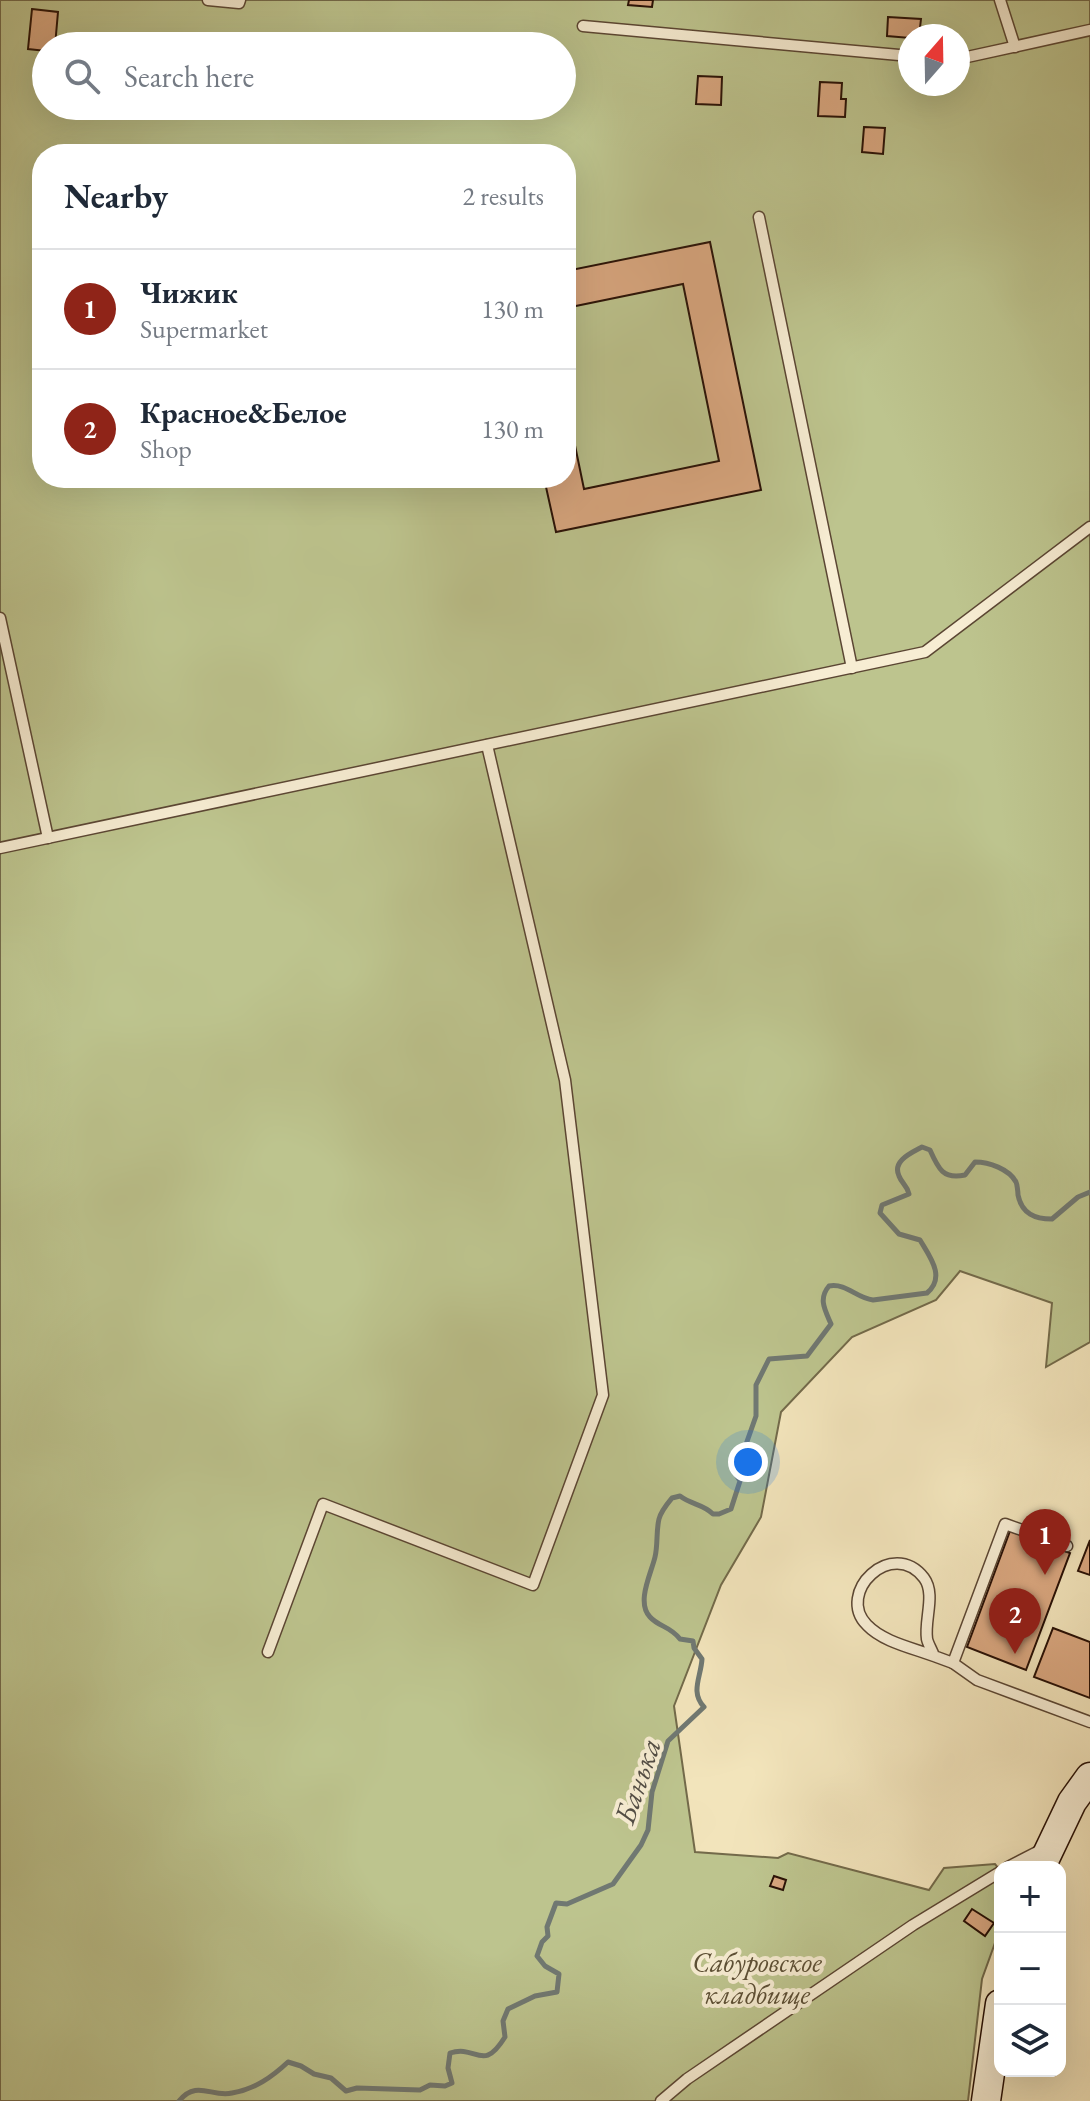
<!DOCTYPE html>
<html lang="en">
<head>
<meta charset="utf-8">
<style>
  :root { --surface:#fff; --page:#f6f6f7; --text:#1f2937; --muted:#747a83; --line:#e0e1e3; --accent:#8f2418 }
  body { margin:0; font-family:"EB Garamond",serif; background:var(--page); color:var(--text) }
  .controls { position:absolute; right:24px; bottom:24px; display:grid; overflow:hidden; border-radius:16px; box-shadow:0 8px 32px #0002 }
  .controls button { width:72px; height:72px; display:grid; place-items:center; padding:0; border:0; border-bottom:2px solid var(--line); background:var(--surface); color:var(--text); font:40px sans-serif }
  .compass { position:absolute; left:898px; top:24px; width:72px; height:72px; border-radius:50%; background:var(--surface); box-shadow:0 8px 32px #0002; rotate:20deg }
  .you { position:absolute; left:748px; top:1462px; width:28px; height:28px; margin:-20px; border:6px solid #fff; border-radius:50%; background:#1a73e8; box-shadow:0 0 0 12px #1a73e833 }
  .badge { display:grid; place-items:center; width:52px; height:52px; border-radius:50%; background:var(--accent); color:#fff; font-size:26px; font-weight:700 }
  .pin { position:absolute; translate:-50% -66px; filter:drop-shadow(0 2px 4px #0008) }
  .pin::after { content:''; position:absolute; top:42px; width:28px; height:24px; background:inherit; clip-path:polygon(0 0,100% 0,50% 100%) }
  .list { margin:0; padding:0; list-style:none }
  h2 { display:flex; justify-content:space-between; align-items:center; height:104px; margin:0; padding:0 32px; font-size:34px }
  h2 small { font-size:26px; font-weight:400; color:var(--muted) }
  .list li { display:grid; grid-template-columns:52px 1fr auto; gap:24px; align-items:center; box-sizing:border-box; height:120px; padding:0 32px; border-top:2px solid var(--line) }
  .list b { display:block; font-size:30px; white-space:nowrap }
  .list p { margin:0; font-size:26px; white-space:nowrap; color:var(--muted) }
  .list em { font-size:26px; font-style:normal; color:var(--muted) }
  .icon { flex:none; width:44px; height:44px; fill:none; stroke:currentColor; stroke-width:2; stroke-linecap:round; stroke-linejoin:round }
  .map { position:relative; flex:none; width:1090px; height:2101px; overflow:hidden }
  .search { position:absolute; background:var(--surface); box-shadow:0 8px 32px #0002; left:32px; top:32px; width:544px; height:88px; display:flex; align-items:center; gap:20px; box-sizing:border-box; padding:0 28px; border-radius:44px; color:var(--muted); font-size:30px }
  .panel { position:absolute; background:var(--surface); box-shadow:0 8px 32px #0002; left:32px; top:144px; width:544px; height:344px; border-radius:32px }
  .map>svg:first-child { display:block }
  .green { fill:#bdc48e; stroke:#736a4a; stroke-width:2; fill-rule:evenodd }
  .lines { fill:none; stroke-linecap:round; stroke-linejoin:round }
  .stream { stroke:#707872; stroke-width:5 }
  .building { fill:#d9a780; stroke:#291106; stroke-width:2 }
  .lane-casing { stroke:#5b4633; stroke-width:13 }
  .secondary-casing { stroke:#291106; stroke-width:31 }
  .lane { stroke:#f7edd3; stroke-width:10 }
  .secondary { stroke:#f7edd3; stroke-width:28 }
  .labels { text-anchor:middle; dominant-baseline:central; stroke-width:8; stroke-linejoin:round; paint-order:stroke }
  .park-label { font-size:28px; font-style:italic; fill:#5d5036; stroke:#f7edd3 }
  .water-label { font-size:30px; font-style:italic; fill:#524d45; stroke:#f7edd3 }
</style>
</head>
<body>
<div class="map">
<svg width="1090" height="2101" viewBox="0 0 1090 2101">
  <rect width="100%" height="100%" fill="#f2e4bb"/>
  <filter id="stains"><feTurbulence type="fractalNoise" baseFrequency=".0025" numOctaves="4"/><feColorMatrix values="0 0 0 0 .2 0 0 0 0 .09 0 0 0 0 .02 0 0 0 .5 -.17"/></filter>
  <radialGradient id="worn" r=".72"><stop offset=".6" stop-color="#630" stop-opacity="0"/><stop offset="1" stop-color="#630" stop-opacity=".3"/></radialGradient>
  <path class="green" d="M0,0h1090v1342l-44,25 6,-64 -92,-32 -24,29 -84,37 -71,75 -20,105 -40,68 -47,121 21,146 83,6 10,-5 141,37 15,-22 51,-4 5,6v59l-18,50 -14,122h-968zM910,36h48v48h-48zM46,46h516v60h-516zM42,154h524v324h-524z"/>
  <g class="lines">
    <path class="stream" d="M179,2101c18,-22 33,-3 53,-8 23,-4 40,-16 56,-31l13,4 13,8 17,4 15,13 11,-3 63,2 10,-5 15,1 7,-3 -4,-15 2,-15c27,-9 32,21 55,-16l-2,-16 5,-12 27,-13 22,-4 2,-18 -14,-8 -8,-10 5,-14 6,-6 -1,-9 9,-24 11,1 46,-20 28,-39 7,-15 4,-38 16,-51 36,-34c-14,-15 -3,-30 -2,-48l-8,-11 -1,-7 -13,-2c-10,-13 -21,-12 -30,-22 -14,-15 1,-43 5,-60 3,-12 1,-26 4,-38 2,-8 8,-15 13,-21l8,-2c12,9 23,8 33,18h6l12,-5 9,-28 -5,-8 3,-6 -1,-11 7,-6 12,-34v-31l13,-26 38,-3 24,-32c-6,-14 -13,-25 -2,-38 18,-3 27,12 44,14l54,-7c19,-16 3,-36 -7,-53l-21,-6 -19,-21 2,-8 27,-11c-2,-9 -7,-10 -10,-18 -7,-15 12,-23 23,-29l8,3c8,18 13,30 35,25l10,-13c14,0 34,7 41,20 1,2 2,10 2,13 4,19 17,24 34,24l26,-22 12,-5"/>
  </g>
  <g class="building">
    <path d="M629,0h24l-1,7 -24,-2z"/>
    <path d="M32,9l26,3 -3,34h-9v5l-18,-2z"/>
    <path d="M888,17l33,2 -2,17h-9v2l-23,-2z"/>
    <path d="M698,76l24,1 -1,28 -25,-1z"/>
    <path d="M820,82l22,1 -1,16h5l-1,18 -27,-1z"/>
    <path d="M864,127l21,1 -2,26 -21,-2z"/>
    <path d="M710,242l51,248 -205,42 -12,-54h22v-76l18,87 135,-28 -36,-177 -117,24v-37z"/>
    <path d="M1010,1531l60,22 -44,117 -59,-23z"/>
    <path d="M1090,1540v35l-12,-4z"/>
    <path d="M1053,1628l37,14v56l-56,-21z"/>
    <path d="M774,1876l12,4 -3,10 -13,-4z"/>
    <path d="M972,1909l22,14 -9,13 -21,-15z"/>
  </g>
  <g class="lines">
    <g class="lane-casing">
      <g id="lane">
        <path d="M208,0l31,3 1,-3"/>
        <path d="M1000,0l15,47"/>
        <path d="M583,26l327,30"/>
        <path d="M958,59l132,-29"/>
        <path d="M759,217l93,451"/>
        <path d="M0,618l48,220"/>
        <path d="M0,848l925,-196 165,-125"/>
        <path d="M1067,1546l-62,-22 -52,139 24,17 113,42"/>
        <path d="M268,1652l55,-148 210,81 70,-190 -38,-315 -78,-335"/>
        <path d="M934,1656c-21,-8 -51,-14 -67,-31 -32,-32 25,-88 57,-47 12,16 0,42 3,61 1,5 5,11 7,17l19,7"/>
        <path d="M1008,1867l35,-18"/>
        <path d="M661,2101l26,-22 226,-154 87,-53"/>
      </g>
    </g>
    <g class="secondary-casing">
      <g id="secondary">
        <path d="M1041,1867l31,-65 18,-25"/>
        <path d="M986,2101l14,-97"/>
      </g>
    </g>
    <use href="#lane" class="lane"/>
    <use href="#secondary" class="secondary"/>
  </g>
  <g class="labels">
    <g class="park-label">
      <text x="757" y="1962">Сабуровское<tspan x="757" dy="32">кладбище</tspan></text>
    </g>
    <g class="water-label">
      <text transform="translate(637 1781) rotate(-71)">Банька</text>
    </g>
  </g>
  <rect width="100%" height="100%" filter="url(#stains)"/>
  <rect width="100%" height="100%" fill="url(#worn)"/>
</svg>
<div class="controls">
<button>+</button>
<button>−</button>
<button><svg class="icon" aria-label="layers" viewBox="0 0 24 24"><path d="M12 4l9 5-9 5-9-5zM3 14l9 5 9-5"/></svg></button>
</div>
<svg class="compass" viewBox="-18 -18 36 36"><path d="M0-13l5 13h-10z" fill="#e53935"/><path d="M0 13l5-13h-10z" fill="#747a83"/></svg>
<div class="you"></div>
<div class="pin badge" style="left:1045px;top:1575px">1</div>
<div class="pin badge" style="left:1015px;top:1654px">2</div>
<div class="search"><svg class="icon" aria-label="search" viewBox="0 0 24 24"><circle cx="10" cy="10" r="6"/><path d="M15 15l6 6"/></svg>Search here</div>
<section class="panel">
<h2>Nearby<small>2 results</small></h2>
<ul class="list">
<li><span class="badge">1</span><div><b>Чижик</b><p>Supermarket</p></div><em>130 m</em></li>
<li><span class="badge">2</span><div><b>Красное&amp;Белое</b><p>Shop</p></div><em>130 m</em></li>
</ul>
</section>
</div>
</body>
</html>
